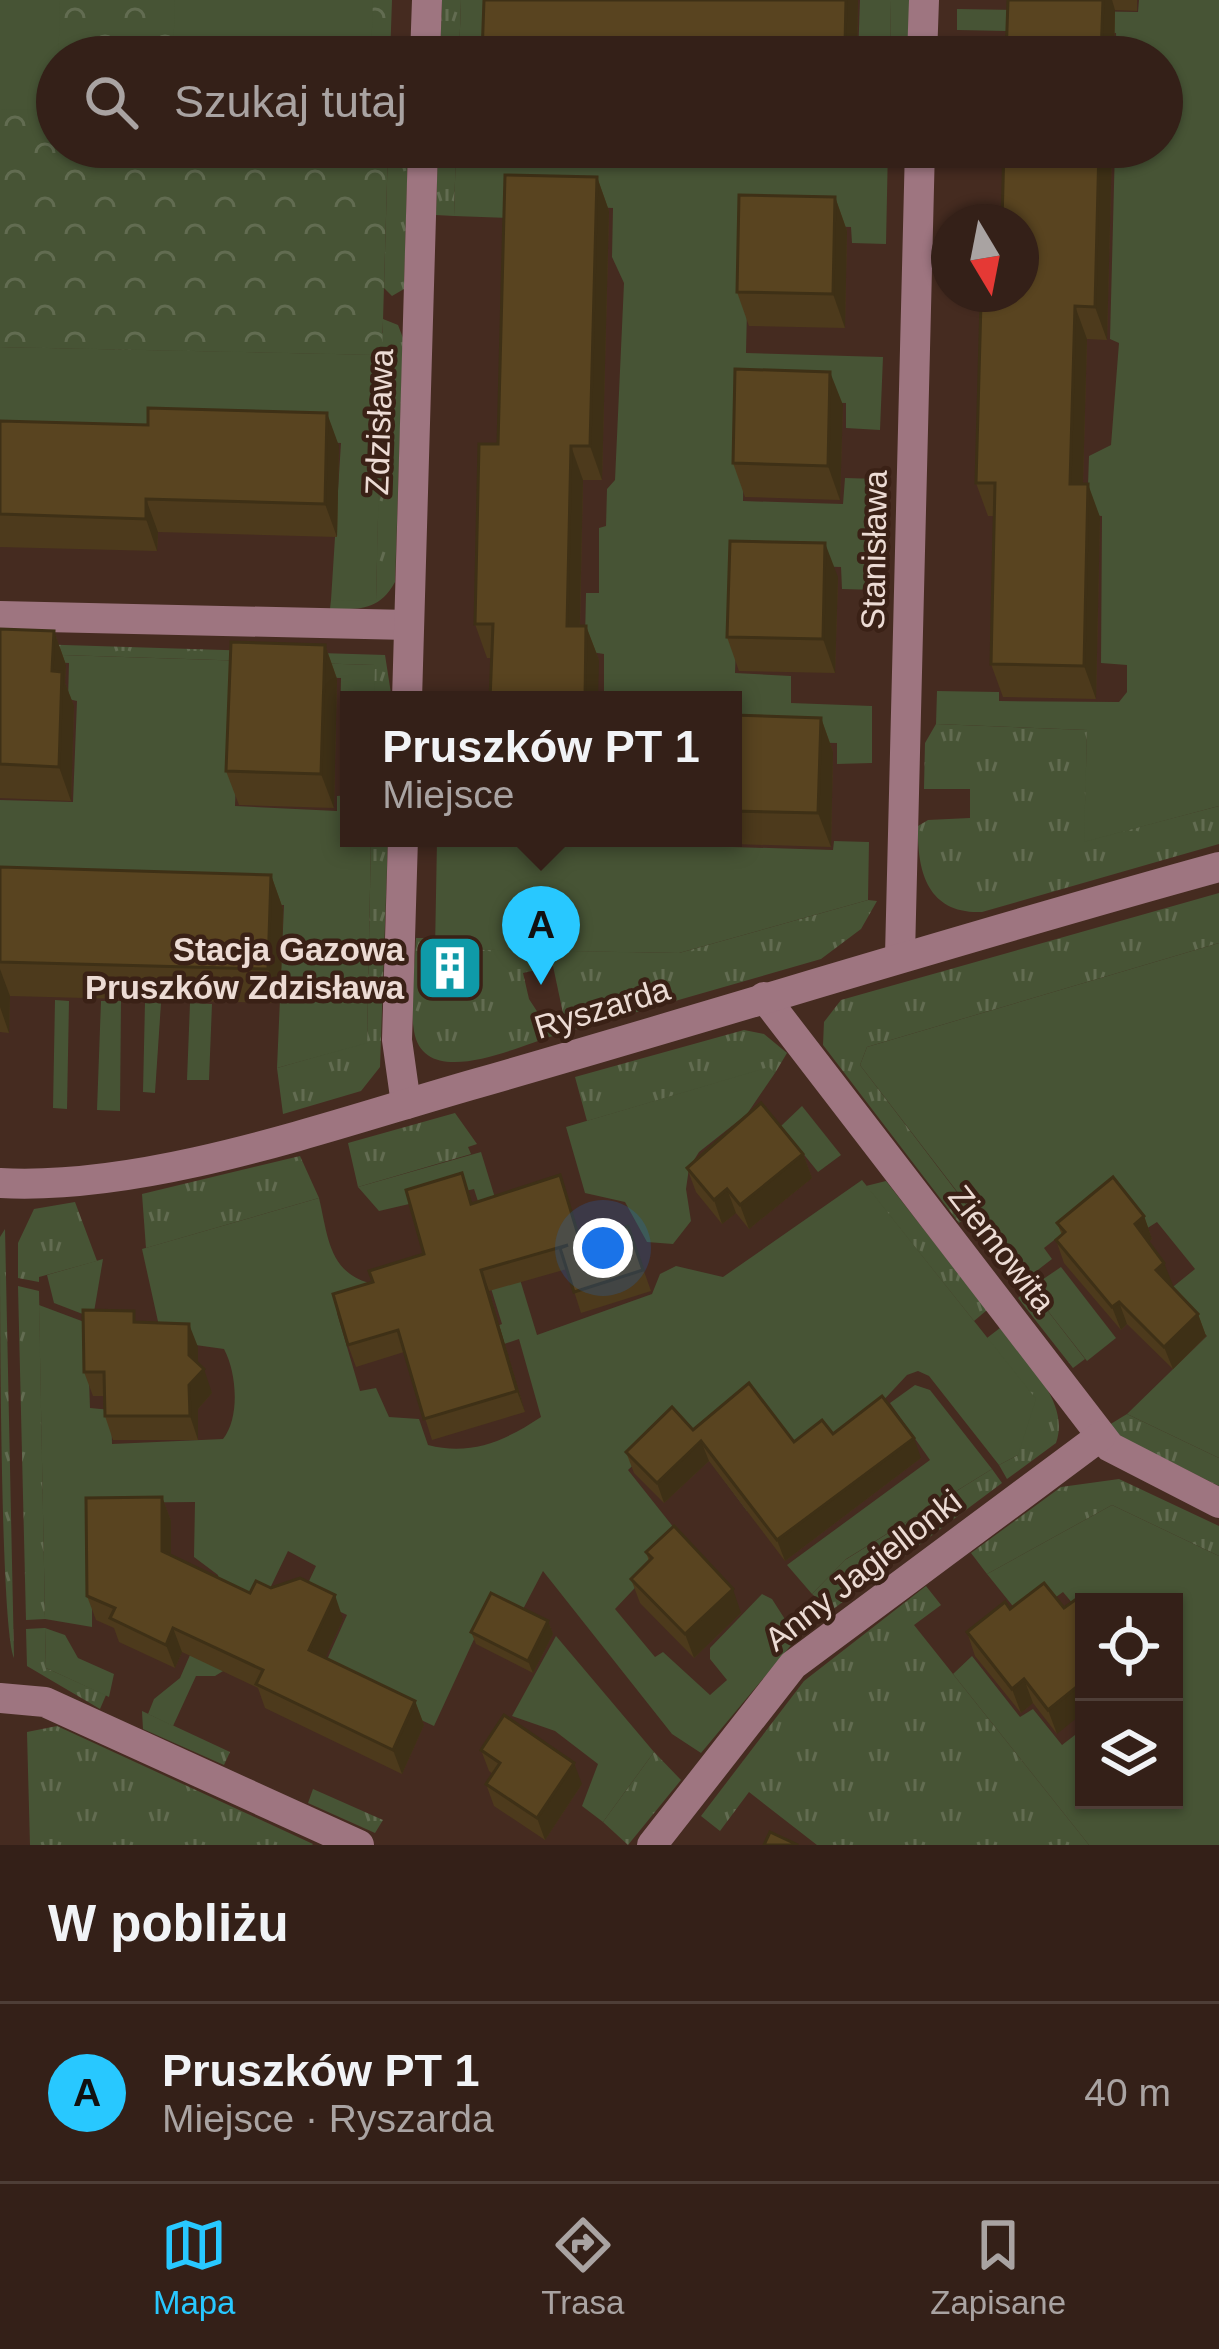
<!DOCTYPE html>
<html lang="pl">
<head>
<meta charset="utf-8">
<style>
  :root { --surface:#342018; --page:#3c2821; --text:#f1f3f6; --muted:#a9a3a2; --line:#4e3e37; --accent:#28c8ff }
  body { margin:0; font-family:Helvetica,sans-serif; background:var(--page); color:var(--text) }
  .controls { position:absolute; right:36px; bottom:36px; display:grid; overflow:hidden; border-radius:0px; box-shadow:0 3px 9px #0004 }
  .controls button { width:108px; height:108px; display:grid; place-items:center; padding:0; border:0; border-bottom:3px solid var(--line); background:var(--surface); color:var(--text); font:60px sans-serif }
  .compass { position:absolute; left:931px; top:204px; width:108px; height:108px; border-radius:50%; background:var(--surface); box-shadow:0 3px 9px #0004; rotate:170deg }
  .you { position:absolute; left:603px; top:1248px; width:42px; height:42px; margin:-30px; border:9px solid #fff; border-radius:50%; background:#1a73e8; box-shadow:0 0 0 18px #1a73e833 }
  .badge { display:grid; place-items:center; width:78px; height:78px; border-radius:50%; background:var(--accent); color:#111; font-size:39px; font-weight:700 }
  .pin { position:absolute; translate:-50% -99px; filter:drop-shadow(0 3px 6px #0008) }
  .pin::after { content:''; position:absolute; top:63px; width:42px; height:36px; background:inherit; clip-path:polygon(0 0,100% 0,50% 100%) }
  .popup { position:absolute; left:340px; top:691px; width:402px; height:156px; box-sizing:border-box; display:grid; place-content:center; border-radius:0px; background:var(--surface); filter:drop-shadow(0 3px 9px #0005); font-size:39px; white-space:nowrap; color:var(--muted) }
  .popup b { font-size:45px; color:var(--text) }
  .popup::after { content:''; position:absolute; left:50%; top:100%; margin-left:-24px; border:24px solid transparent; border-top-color:var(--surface) }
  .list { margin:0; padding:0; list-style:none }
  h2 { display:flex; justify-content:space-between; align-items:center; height:156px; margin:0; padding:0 48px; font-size:51px }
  h2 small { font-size:39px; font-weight:400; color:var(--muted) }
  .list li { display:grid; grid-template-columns:78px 1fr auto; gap:36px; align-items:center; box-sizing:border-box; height:180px; padding:0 48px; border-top:3px solid var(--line) }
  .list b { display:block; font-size:45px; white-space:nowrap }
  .list p { margin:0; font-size:39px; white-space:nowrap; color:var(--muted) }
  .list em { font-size:39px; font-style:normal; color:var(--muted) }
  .icon { flex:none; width:66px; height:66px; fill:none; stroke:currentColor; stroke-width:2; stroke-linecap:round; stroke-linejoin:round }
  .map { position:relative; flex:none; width:1219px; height:1845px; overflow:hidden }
  .search { position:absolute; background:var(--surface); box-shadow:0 3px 9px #0004; left:36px; right:36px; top:36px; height:132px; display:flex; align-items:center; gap:30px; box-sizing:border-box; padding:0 42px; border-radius:66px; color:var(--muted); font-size:45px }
  .sheet { height:336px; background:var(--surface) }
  nav { display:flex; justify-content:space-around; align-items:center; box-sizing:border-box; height:168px; border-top:3px solid var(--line); background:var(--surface); font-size:33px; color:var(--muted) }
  nav a { display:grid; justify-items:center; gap:6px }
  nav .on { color:var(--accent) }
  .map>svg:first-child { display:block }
  .grass { fill:url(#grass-tufts) }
  .park { fill:url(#park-crowns) }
  .garden { fill:#475435 }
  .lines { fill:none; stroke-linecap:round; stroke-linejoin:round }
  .minor { stroke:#9e7580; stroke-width:30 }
  .wall { fill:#4d3a1c }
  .shaded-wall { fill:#3e3016 }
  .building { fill:#594420; stroke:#3e3016; stroke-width:3 }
  .labels { text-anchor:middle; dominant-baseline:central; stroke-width:9; stroke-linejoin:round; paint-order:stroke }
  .street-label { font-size:33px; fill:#ecdbd4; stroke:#3a2116 }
  .poi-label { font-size:33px; font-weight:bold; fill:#ecdbd4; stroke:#3a2116; text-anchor:end }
</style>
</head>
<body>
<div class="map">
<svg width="1219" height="1845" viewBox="0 0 1219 1845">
  <defs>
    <pattern id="grass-tufts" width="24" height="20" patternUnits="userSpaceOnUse" patternTransform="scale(3)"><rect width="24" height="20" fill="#475435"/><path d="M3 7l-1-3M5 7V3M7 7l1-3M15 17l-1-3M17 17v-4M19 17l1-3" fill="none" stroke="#626c51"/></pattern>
    <pattern id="park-crowns" width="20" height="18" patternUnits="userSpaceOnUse" patternTransform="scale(3)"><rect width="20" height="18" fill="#475435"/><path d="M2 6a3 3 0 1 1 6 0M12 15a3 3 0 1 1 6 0" fill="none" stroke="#626c51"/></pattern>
  </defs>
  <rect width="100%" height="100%" fill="#452b20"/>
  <g class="grass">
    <path d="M442,0h19l-2,57h-19z"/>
    <path d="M891,0h19l-1,57h-19z"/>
    <path d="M388,147l20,1 -4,141 -12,7 -8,-8z"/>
    <path d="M438,147h18l-2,69 -18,-1z"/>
    <path d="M383,319l15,6 5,13 -8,244c-16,29 -35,27 -65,27l1,-9h45l5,-245 -381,-8 383,-14z"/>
    <path d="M0,643l385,12 7,45h-18v-35l-374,-12z"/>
    <path d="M936,724l151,6 -2,111 134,-35v38l-237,68c-55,2 -65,-41 -64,-86l10,-6 42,-2v-29h-46l1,-46z"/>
    <path d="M371,838h17l-8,229 -19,24 -78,23 -6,-46 90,-26z"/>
    <path d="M1219,893v50l-352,104 -7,18 112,147 -13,11 -136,-178 1,-23 17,-22z"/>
    <path d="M868,900l9,1 -16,28 -40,30 -254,73 -14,-66 -30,7 6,26 24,37c-35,10 -129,56 -139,-5 -5,-29 1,-64 2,-93h19l-1,49 33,-1 2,-37 210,4z"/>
    <path d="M744,1030l20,4 23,19 -12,20 -7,-5 -181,53 -12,-44z"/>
    <path d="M455,1113l22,31 -9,3 3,7 -113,33 -10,-44z"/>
    <path d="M300,1156l19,42 -173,50 -4,-54z"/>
    <path d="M886,1181l101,129 -13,11 -108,-135z"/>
    <path d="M75,1202l22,59 -58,16v5l-21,-4v-35l16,-34z"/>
    <path d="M5,1229l9,429c-14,-28 -14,-363 -14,-421z"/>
    <path d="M18,1286l21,5 6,328 -19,1z"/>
    <path d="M1030,1288l55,71 -12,9 -55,-70z"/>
    <path d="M1000,1328c24,32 71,73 56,115l-49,36 -8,-14 19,-10 -31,-117z"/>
    <path d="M1127,1414l92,44v28l-100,-50 -10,-11z"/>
    <path d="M992,1469l10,14 -170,127 -20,-16 33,-34z"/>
    <path d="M1119,1479l100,47v30l-107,-51 -125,69 -16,-21 90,-66z"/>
    <path d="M926,1586l15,19 -27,20 175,220h-272l-68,-53 -29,39 -19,-15 103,-135z"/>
    <path d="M45,1628l1,40 60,27 -6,14 -73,-43 -1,-37z"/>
    <path d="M142,1711l88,41 -6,13 -81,-36z"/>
    <path d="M57,1726l256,118 -1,1h-282l-3,-113z"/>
    <path d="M654,1752l27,28 -53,65 -25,-23z"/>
    <path d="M313,1789l70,31 -8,13 -67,-30z"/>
  </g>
  <path class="park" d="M0,0h392l-2,57h-333v90h331l-6,208 -382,-8z"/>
  <g class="garden">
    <path d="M0,0h60l-3,110 -57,-1z"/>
    <path d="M175,0h198l-2,57h-198z"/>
    <path d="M461,0h32l-2,57h-32z"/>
    <path d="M860,0h31l-1,57h-32z"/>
    <path d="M1139,0h80v806l-135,36 3,-112 -151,-6 1,-33 62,1v9l120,1 8,-10v-27l-26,-2 1,-147 -15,-1 2,-59 22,-11 8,-102 -9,-4 5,-192h47v-90h-45l-1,-24 -159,-3v-21l181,3z"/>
    <path d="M456,147h432l-2,97 -34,-1 -1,-16 -102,-3 -3,129 137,4 -3,73 -34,-2v-25l-101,-2 -2,100 100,3 2,-26 34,1 -3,111 -34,-1 -1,-22 -102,-3 -4,109 56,3v27l81,3v57l-35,1v-21l-102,-2 -2,83v-124h-129v-46l-13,-2 -6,-13 1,-46h13v-65l7,-2 1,-37 8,-9 9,-197 -12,-26 1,-49 -103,-4 -1,14 -55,-2z"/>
    <path d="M0,347l382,8 -6,246 -45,-1 10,-157 -91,-4 -250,11z"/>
    <path d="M0,653l375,12 -1,35h-25v28h-9l1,-50 -101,-2 -5,130 102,5v-15l12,-1v43h22l-4,205 -90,25 7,-163h-47l-237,33v-138l73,2 4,-101 -9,-2 1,-36 -69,-3z"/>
    <path d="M602,838h131v9l100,3 1,-9 35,1 -1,58 -189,53 -244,-4 2,-109 164,4z"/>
    <path d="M1219,943v515l-92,-44 80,-78 -19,-19 -41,-9 48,-39 -38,-47 -11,7 -88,8 -14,11 8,11 -27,21 -165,-215 7,-18z"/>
    <path d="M55,1000l14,1 -2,108 -14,-1z"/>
    <path d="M101,1001h20l-1,110 -23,-1z"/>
    <path d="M145,1002l16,1 -6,90 -12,-1z"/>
    <path d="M190,1003l22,1 -3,76h-22z"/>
    <path d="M769,1067l6,6 -28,41 -48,38 -10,16 -3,21 5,32 -18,23 -26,-2 -22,-40 -40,-9 -19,-66z"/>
    <path d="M802,1106l39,49 -23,17 -37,-46z"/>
    <path d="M481,1152l56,183 115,-41 8,-20 16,-8 47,11 139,-97 174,219 -18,56 -19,10 -70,-89 -11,-5 -11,4 -27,29 -133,107 -67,-90 -52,49 54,68 -67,71 40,48 8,-5 47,43 17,-15 -17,-21v-11l52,-54 10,5 25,39 -96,115 -29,-19 -129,-163 -22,42 -28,-15 -59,128 -69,-32 -39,-32 21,-47 -44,-21 13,-28 -28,-15 -55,114 -18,11h-19l-23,50 -25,-12 6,-15 26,-21 40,-92 -2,-11 -24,-18 1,-55 -103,1v124l-47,-8 -6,-314 48,18 3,85 21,2 1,34 111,-5c17,-21 14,-66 1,-90l-50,-7 -15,-16 -17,-77 177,-51c9,37 9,73 50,85l5,19 -37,11 23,78 16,-3 13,29 30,2 9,26c43,11 77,-4 113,-28l-22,-78 -27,9 -5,-18 15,-6 -21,-68 13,-5 -20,-62 -95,22 -21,-24z"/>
    <path d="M103,1259l-10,59 -39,-15 -7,-28z"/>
    <path d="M1061,1267l55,71 -29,23 -57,-73z"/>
    <path d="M915,1385l15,5 62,79 -146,90 -34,35 -25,-29 143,-105 -40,-57z"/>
    <path d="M1112,1505l107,51v289h-130l-136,-171 19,-18 48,61 13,-8 29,36 22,-17v72h90v-198h-90v15l-21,-25 -39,28 -37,-46z"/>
    <path d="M45,1628l20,7 13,23 36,16 -5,23 -63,-29z"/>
    <path d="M556,1636l98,116 -51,70 -21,-16 16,-42 -43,-33 -43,-15z"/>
  </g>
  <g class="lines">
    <g class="minor">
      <path d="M425,57l2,-57"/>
      <path d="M922,57l2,-57"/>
      <path d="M0,616l409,9"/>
      <path d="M407,700l16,-553"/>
      <path d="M403,838l-6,202 9,64"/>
      <path d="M900,955l20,-808"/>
      <path d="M764,997l346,450 109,56"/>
      <path d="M0,1183c150,8 333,-59 478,-100 248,-71 493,-148 741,-216"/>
      <path d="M0,1698l45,4 314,143"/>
      <path d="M652,1845l141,-180 308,-229"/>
    </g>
  </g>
  <g class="wall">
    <path d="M484,0h374l-1,57h-374z"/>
    <path d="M1008,0h129v11l-22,-1 -1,47h-108z"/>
    <path d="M1004,147h108l-5,193 -20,-1 -4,145 17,33 -4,182 -93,-2 -12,-33 4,-148h-7l-12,-33 24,-181z"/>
    <path d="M597,177l12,34 -7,269h-19l-3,146h6l13,34 -112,-2 -12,-34z"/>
    <path d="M835,197l12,34 -2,97 -96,-2 -12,-34z"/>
    <path d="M843,405l-3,95 -95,-3 -12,-34z"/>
    <path d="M0,421l339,25 -2,91 -179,-5 -1,19 -157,-4z"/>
    <path d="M838,577l-3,96 -96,-2 -12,-34z"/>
    <path d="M0,629l54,2 12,34 -1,18 9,23 -3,95 -71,-3z"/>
    <path d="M325,645l12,34 -3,129 -95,-3 -13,-34z"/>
    <path d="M821,718l12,34 -2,95 -96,-3 -2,-6v-27z"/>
    <path d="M499,838h96v4l-95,-2z"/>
    <path d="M0,867l271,8 12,34 -3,94 -270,-7 -1,37 -9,-1z"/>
    <path d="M803,1154l9,24 -63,51 -13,-16 -14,11 -26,-32 -9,-24z"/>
    <path d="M567,1197l14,44 47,-15 23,65 -70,22 -14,-44 -78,22 36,121 -93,28 -28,-88 -48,15 -8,-22 76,-91 48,-51z"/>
    <path d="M1144,1216l8,23 -4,3 24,44 26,28 8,22 -33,33 -46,-45 -6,6 -57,-67 -8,-23 6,-5 -5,-12z"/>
    <path d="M138,1322l60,25v17l14,29 -14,16v31h-85l-8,-24 -1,-20h-11l-9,-24z"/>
    <path d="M693,1430l101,12 39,-8 88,24 -136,103 -76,-100 -45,42 -30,-30 -8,-21z"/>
    <path d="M162,1497l9,24v34l79,38 93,26 -18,39 90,43 9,24 -22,49 -137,-66 -7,-20 -76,-36 -7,16 -56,-26 -5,-14 -18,-8 -9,-24z"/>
    <path d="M646,1552l95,61 -47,45 -54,-55 -9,-24 18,-18z"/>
    <path d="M1044,1583l13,151 -24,-31 -12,10 -46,-57 -8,-24 43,-23z"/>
    <path d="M548,1621l5,13 -20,39 -57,-29 -5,-12z"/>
    <path d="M481,1750l101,34 -37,56 -51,-34 -8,-22 7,-10 -4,-3z"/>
  </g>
  <g class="shaded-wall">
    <path d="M846,0h12l-1,57h-8l-4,-12z"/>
    <path d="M1103,0h9l3,10 -1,47h-13z"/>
    <path d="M1099,147h13l-5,193 -12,-33z"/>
    <path d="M597,177l12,34 -7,269 -12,-34z"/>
    <path d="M835,197l12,34 -2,97 -12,-34z"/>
    <path d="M1075,306l12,33 -5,178 -12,-33z"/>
    <path d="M830,372l13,33 -3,95 -12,-34z"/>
    <path d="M327,413l12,33 -2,91 -12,-33z"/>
    <path d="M571,446l12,34 -4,180 -12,-34z"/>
    <path d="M1088,484l12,33 -4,182 -12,-33z"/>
    <path d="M146,499l12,33 -1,19 -11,-32z"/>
    <path d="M825,543l13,34 -3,96 -12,-34z"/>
    <path d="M586,626l13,34 -1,40h-13z"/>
    <path d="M54,631l12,34 -1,18 9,23 -3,95 -12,-34 -7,-96z"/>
    <path d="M325,645l12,34 -3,129 -13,-34z"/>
    <path d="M821,718l12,34 -2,95 -13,-34z"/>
    <path d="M271,875l12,34 -3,94 -12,-34z"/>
    <path d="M0,969l10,27 -1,37 -9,-26z"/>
    <path d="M803,1154l9,24 -63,51 -9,-24z"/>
    <path d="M727,1189l9,24 -14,11 -8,-24z"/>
    <path d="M1144,1216l8,23 -9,7 -8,-22z"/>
    <path d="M1164,1263l9,22 -9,7 -8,-22z"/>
    <path d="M481,1270l8,21 36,121 -8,-21z"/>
    <path d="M1119,1302l8,22 -6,6 -9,-23z"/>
    <path d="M1198,1314l8,22 -33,33 -9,-22z"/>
    <path d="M189,1324l9,23v28l6,-6 8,24 -14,16v31l-8,-24z"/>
    <path d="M914,1438l7,20 -136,103 -8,-21z"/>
    <path d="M701,1441l8,20 -45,42 -7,-20z"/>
    <path d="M162,1497l9,24v54l-9,-24z"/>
    <path d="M733,1589l8,24 -47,45 -9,-24z"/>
    <path d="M335,1595l8,24 -25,55 -9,-24z"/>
    <path d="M548,1621l5,13 -20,39 -5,-12z"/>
    <path d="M173,1628l9,24 -7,16 -9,-23z"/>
    <path d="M1024,1679l9,24 -12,10 -9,-24z"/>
    <path d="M1084,1681v31l-27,22 -9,-24z"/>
    <path d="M415,1701l9,24 -22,49 -9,-24z"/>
    <path d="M574,1763l8,21 -37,56 -8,-22z"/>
  </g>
  <g class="building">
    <path d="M484,0h362l-1,45 -152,-4 -1,16h-133l-77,-2z"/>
    <path d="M1008,0h95l-2,57h-95z"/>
    <path d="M1004,147h95l-4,160 -20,-1 -5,178h18l-4,182 -93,-2 4,-181h-19l5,-181h19v-8h21v-72h-19z"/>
    <path d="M505,175l92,2 -7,269h-19l-4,180h19l-1,74h-95l3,-76h-18l4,-180h19z"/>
    <path d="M739,195l96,2 -2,97 -96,-2z"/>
    <path d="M735,369l95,3 -2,94 -95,-3z"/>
    <path d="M148,408l179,5 -2,91 -179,-5v20l-146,-5v-93l148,4z"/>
    <path d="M730,541l95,2 -2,96 -96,-2z"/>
    <path d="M0,629l54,2 -2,40 10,1 -3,95 -59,-3z"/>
    <path d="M231,642l94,3 -4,129 -95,-3z"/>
    <path d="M733,715l88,3 -3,95 -85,-2z"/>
    <path d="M0,867l271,8 -3,94 -268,-7z"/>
    <path d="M761,1103l42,51 -63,51 -13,-16 -13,11 -27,-32z"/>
    <path d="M462,1173l9,31 89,-29 20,66 48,-15 15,44 -69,22 -14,-44 8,-3 -87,25 36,121 -93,28 -26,-89 -50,15 -15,-51 40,-12 -4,-11 55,-17 -18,-64z"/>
    <path d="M1113,1177l31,39 -9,8 29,39 -8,7 42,44 -34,33 -45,-45 -7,5 -56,-67 9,-8 -8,-9z"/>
    <path d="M83,1310l51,1v11l55,2v31l15,14 -15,16 1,31h-85l-1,-44h-20z"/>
    <path d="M749,1383l45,59 28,-22 11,14 49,-38 32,42 -137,102 -76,-99 -44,42 -31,-31 46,-45 21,23z"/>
    <path d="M162,1497v54l88,42 6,-12 15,7 29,-10 35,17 -26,55 106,51 -22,49 -137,-66 7,-14 -90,-42 -7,17 -56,-27 5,-10 -28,-12 -1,-98z"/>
    <path d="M674,1526l59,63 -48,45 -54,-55 21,-21 -6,-6z"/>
    <path d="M1044,1583l20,25 11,-8 9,11v70l-36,29 -24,-31 -12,10 -45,-57 38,-30 5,7z"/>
    <path d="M491,1593l57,28 -20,40 -57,-29z"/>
    <path d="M504,1715l70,48 -37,55 -51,-34 14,-21 -19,-13z"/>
    <path d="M770,1832l28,13h-34z"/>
  </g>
  <defs>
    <g id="building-square" transform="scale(3.45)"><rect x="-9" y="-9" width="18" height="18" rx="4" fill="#0f9aa8" stroke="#3a2116"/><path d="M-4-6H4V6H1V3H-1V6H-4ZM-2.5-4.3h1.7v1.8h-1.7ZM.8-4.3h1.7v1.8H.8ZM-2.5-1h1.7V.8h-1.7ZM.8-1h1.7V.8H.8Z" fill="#fff"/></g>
  </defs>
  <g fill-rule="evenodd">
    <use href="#building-square" x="450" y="968"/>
  </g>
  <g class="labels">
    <g class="street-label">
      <text transform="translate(379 422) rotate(-88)">Zdzisława</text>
      <text transform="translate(874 550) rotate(-89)">Stanisława</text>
      <text transform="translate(602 1008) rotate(-17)">Ryszarda</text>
      <text transform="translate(1002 1249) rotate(52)">Ziemowita</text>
      <text transform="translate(863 1570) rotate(-38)">Anny Jagiellonki</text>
    </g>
    <g class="poi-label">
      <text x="404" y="949">Stacja Gazowa<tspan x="404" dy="38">Pruszków Zdzisława</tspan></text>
    </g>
  </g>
</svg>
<div class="controls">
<button><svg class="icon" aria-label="locate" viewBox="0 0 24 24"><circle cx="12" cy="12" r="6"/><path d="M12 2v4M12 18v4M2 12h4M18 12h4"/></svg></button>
<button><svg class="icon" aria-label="layers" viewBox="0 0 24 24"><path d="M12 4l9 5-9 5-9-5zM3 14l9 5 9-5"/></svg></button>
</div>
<svg class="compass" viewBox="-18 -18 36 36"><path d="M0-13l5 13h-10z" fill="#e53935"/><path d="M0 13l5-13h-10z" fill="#a9a3a2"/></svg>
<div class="you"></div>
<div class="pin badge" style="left:541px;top:985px">A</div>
<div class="popup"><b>Pruszków PT 1</b>Miejsce</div>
<div class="search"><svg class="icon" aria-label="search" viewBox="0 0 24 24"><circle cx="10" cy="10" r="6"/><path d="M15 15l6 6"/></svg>Szukaj tutaj</div>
</div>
<section class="sheet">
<h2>W pobliżu<small></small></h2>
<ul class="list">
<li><span class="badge">A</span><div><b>Pruszków PT 1</b><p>Miejsce · Ryszarda</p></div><em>40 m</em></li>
</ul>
</section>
<nav>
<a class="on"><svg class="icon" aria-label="map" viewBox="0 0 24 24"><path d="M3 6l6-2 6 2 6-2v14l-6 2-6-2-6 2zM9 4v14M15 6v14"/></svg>Mapa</a>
<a><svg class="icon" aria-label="directions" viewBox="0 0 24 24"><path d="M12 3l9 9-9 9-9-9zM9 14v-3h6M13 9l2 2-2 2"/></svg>Trasa</a>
<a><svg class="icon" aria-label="saved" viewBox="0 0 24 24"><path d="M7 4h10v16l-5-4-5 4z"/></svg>Zapisane</a>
</nav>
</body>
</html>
